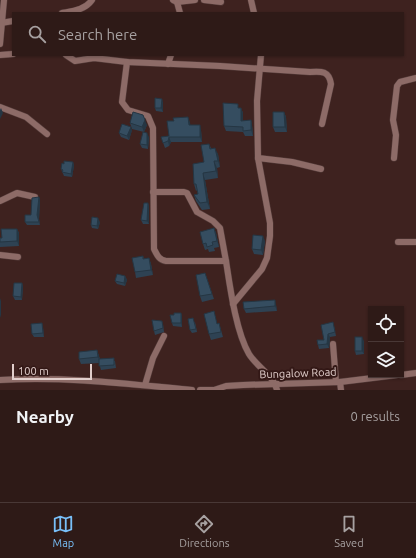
<!DOCTYPE html>
<html lang="en">
<head>
<meta charset="utf-8">
<style>
  :root { --surface:#2e1a17; --page:#3a2724; --text:#f1f3f6; --muted:#a7a1a1; --line:#493836; --accent:#78bff8 }
  body { margin:0; font-family:Ubuntu,sans-serif; background:var(--page); color:var(--text) }
  .controls { position:absolute; right:12px; bottom:12px; display:grid; overflow:hidden; border-radius:0px; box-shadow:0 1px 3px #0004 }
  .controls button { width:36px; height:36px; display:grid; place-items:center; padding:0; border:0; border-bottom:1px solid var(--line); background:var(--surface); color:var(--text); font:20px sans-serif }
  .scale { position:absolute; left:12px; bottom:10px; width:80px; box-sizing:border-box; padding-left:4px; border:2px solid #e1cecb; border-top:0; font-size:11px; line-height:14px; white-space:nowrap; color:#e1cecb; -webkit-text-stroke:3px #331816; paint-order:stroke }
  .list { margin:0; padding:0; list-style:none }
  h2 { display:flex; justify-content:space-between; align-items:center; height:52px; margin:0; padding:0 16px; font-size:17px }
  h2 small { font-size:13px; font-weight:400; color:var(--muted) }
  .icon { flex:none; width:22px; height:22px; fill:none; stroke:currentColor; stroke-width:2; stroke-linecap:round; stroke-linejoin:round }
  .map { position:relative; flex:none; width:416px; height:390px; overflow:hidden }
  .search { position:absolute; background:var(--surface); box-shadow:0 1px 3px #0004; left:12px; right:12px; top:12px; height:44px; display:flex; align-items:center; gap:10px; box-sizing:border-box; padding:0 14px; border-radius:0px; color:var(--muted); font-size:15px }
  .sheet { height:112px; background:var(--surface) }
  nav { display:flex; justify-content:space-around; align-items:center; box-sizing:border-box; height:56px; border-top:1px solid var(--line); background:var(--surface); font-size:11px; color:var(--muted) }
  nav a { display:grid; justify-items:center; gap:2px }
  nav .on { color:var(--accent) }
  .map>svg:first-child { display:block }
  .lines { fill:none; stroke-linecap:round; stroke-linejoin:round }
  .minor-casing { stroke:#553d3b; stroke-width:7 }
  .minor { stroke:#8d6b67; stroke-width:6 }
  .wall { fill:#2e4253 }
  .shaded-wall { fill:#253643 }
  .building { fill:#354d60; stroke:#253643 }
  .labels { text-anchor:middle; dominant-baseline:central; stroke-width:4; stroke-linejoin:round; paint-order:stroke }
  .street-label { font-size:11px; fill:#e1cecb; stroke:#331816 }
</style>
</head>
<body>
<div class="map">
<svg width="416" height="390" viewBox="0 0 416 390">
  <rect width="100%" height="100%" fill="#3e221f"/>
  <g class="lines">
    <g class="minor-casing">
      <g id="minor">
        <path d="M173,0l4,2 18,-2"/>
        <path d="M204,0l17,2"/>
        <path d="M251,0l3,13"/>
        <path d="M177,2l3,11"/>
        <path d="M62,13c11,-2 23,-3 30,-13"/>
        <path d="M1,23l12,-2"/>
        <path d="M0,44l4,-44"/>
        <path d="M0,55l13,-1"/>
        <path d="M66,55l9,6 19,-3 33,4 93,4 90,6c12,-1 19,-1 21,12l-9,40"/>
        <path d="M127,62l-5,40 6,8 20,6 5,12 1,121c3,6 5,11 12,12h60c4,26 10,71 23,93 8,13 25,22 28,36"/>
        <path d="M168,64l3,-9"/>
        <path d="M0,107l26,10 21,17"/>
        <path d="M258,158l34,4 29,7"/>
        <path d="M394,158l2,-23 -3,-15 4,-34 3,-4 16,-4"/>
        <path d="M153,192h31l3,1 10,19 16,9 7,7 6,33"/>
        <path d="M0,201l17,-8 18,4"/>
        <path d="M398,242h18"/>
        <path d="M0,255l18,2"/>
        <path d="M233,304l29,-35 5,-11 3,-22v-13l-12,-65 -1,-57 4,-46"/>
        <path d="M333,344l3,38"/>
        <path d="M401,375l15,-2"/>
        <path d="M0,380c64,-4 129,4 192,10"/>
        <path d="M340,382l1,8"/>
        <path d="M145,385l8,-27 11,-22"/>
        <path d="M200,390h14l12,-4 17,-1 97,-3 57,-7"/>
      </g>
    </g>
    <use href="#minor" class="minor"/>
  </g>
  <g class="wall">
    <path d="M163,102v10l-7,-1 -1,-3z"/>
    <path d="M240,108h1l2,5v8l8,-1 1,5 1,11h-8l-2,-4 -17,-1 -2,-5z"/>
    <path d="M284,112l2,5 1,15h-12l-2,-5z"/>
    <path d="M190,122v3l11,5 1,12h-31l-2,4 -4,2 -4,-11 8,-1z"/>
    <path d="M130,123l17,2 -3,7 -12,-3z"/>
    <path d="M132,130l-3,10 -8,-3 -2,-4z"/>
    <path d="M149,137l-1,12 -6,-1 -2,-4z"/>
    <path d="M209,144l2,4 7,6 2,13 -3,1 1,10 -13,2 5,29 -8,1 -6,-9 -2,-6 4,-1 -1,-4 -1,1 -2,-7 10,-22z"/>
    <path d="M73,162l1,4 -2,11 -8,-1 -3,-7 3,-5z"/>
    <path d="M39,197l1,3 -1,19 1,6h-13l-2,-3 6,-7z"/>
    <path d="M148,203l1,4v17h-6l-2,-4z"/>
    <path d="M100,222l-2,7 -6,-1 -1,-3z"/>
    <path d="M214,228l2,5 3,14 -5,1 1,3 -6,1 -1,-3 -3,1 -2,-6z"/>
    <path d="M17,229l2,4v13l-19,1v-9h2z"/>
    <path d="M265,241l-2,14 -9,-1 -2,-5z"/>
    <path d="M143,256l1,3 5,-1 2,6 2,11 -17,3 -1,-6z"/>
    <path d="M205,273l9,26 -12,3 -2,-6z"/>
    <path d="M125,276l2,4 -2,6 -8,-2 -2,-3z"/>
    <path d="M22,283l1,4 -1,13h-7l-2,-4z"/>
    <path d="M276,305l1,6 -31,2 -2,-4z"/>
    <path d="M214,311l3,13 2,-1 4,14 -12,3 -2,-6z"/>
    <path d="M181,313l1,4v10l-9,-1 -1,-3 2,-8z"/>
    <path d="M195,322l2,10 -5,1 -2,-3z"/>
    <path d="M163,324l1,8 -9,3 -1,-4z"/>
    <path d="M334,326l2,10 -6,1 -1,11 -10,1 -1,-4 6,-5z"/>
    <path d="M43,327l1,10h-10l-2,-3z"/>
    <path d="M364,341v13l-8,1 -1,-4z"/>
    <path d="M97,350l3,9 15,2 1,7 -15,2 -2,-7 -18,1 -2,-5z"/>
  </g>
  <g class="shaded-wall">
    <path d="M162,99l1,3v10l-2,-4z"/>
    <path d="M1,108l2,5 -3,6v-9z"/>
    <path d="M241,108l2,5v13l-2,-5z"/>
    <path d="M284,112l2,5 1,15 -2,-5z"/>
    <path d="M188,117l2,5 1,8 -2,-5z"/>
    <path d="M145,120l2,5 -3,7 -2,-5z"/>
    <path d="M251,120l1,5 1,11 -2,-6z"/>
    <path d="M200,125l1,5 1,12 -2,-5z"/>
    <path d="M131,127l1,3 -3,10 -2,-4z"/>
    <path d="M147,133l2,4 -1,12 -1,-4z"/>
    <path d="M169,137l2,5 -2,4 -1,-5z"/>
    <path d="M215,148l3,6 2,13 -2,-6z"/>
    <path d="M214,161l3,7 1,10 -2,-7z"/>
    <path d="M73,162l1,4 -2,11 -1,-3z"/>
    <path d="M203,173l2,7 5,29 -3,-7z"/>
    <path d="M39,197l1,3 -1,19 1,6 -3,-10z"/>
    <path d="M148,203l1,4v17l-2,-3z"/>
    <path d="M98,218l2,4 -2,7 -1,-3z"/>
    <path d="M214,228l2,5 3,14 -2,-6z"/>
    <path d="M17,229l2,4v13l-2,-5z"/>
    <path d="M263,236l2,5 -2,14 -2,-5z"/>
    <path d="M149,258l2,6 2,11 -2,-5z"/>
    <path d="M125,276l2,4 -2,6 -1,-3z"/>
    <path d="M22,283l1,4 -1,13 -1,-3z"/>
    <path d="M0,298l1,3v17l-1,-3z"/>
    <path d="M275,300l1,5 1,6 -2,-5z"/>
    <path d="M181,313l1,4v10l-1,-4z"/>
    <path d="M42,323l1,4 1,10 -1,-4z"/>
    <path d="M328,334l2,3 -1,11 -2,-4z"/>
    <path d="M362,337l2,4v13l-2,-3z"/>
    <path d="M97,350l2,6 1,7 -2,-6z"/>
  </g>
  <g class="building">
    <path d="M155,98l7,1 -1,9h-6z"/>
    <path d="M223,103l15,1v4h3v13l10,-1v10l-8,1v-4l-19,-1z"/>
    <path d="M133,112l10,3 2,5 -3,7 -12,-4z"/>
    <path d="M273,112h11l1,15h-12z"/>
    <path d="M188,117l1,8h11v12h-31l-1,4 -5,2 -2,-6 8,-1 -2,-15h7l-1,-3z"/>
    <path d="M122,124l9,3 -4,9 -8,-3z"/>
    <path d="M143,132l4,1v12l-7,-1z"/>
    <path d="M209,144l1,5 5,-1 3,13h-4l2,10 -13,2 4,29 -7,1 -6,-8 4,-1 -2,-10h-2l-1,-20 11,-2 -3,-17z"/>
    <path d="M64,161l9,1 -2,12 -9,-2 1,-2 -2,-1 1,-6 2,1z"/>
    <path d="M39,197l-2,18 2,7h-14v-7h6l1,-17z"/>
    <path d="M144,203h4l-1,18 -6,-1z"/>
    <path d="M92,217l6,1 -1,8 -6,-1z"/>
    <path d="M214,228l3,13 -5,1 1,3 -6,2 -1,-4 -3,1 -3,-12z"/>
    <path d="M1,229h16v12l-17,1v-4h2z"/>
    <path d="M253,235l10,1 -2,14 -9,-1z"/>
    <path d="M143,256v3l6,-1 2,12 -16,2 -3,-14z"/>
    <path d="M205,273l7,21 -12,2 -4,-21z"/>
    <path d="M117,274l8,2 -1,7 -9,-2z"/>
    <path d="M14,283h8l-1,14 -8,-1z"/>
    <path d="M275,300v6l-31,3 -1,-7z"/>
    <path d="M214,311l3,13 2,-1 2,9 -12,2 -5,-20z"/>
    <path d="M174,313h7v10h-9l-2,-8h4z"/>
    <path d="M193,318l3,11 -6,1 -2,-11z"/>
    <path d="M152,320l10,1 1,7 -9,3z"/>
    <path d="M333,322l2,10 -7,2 -1,10 -9,1 -1,-5h7l-3,-15z"/>
    <path d="M42,323l1,10 -11,1 -1,-10z"/>
    <rect x="355" y="337" width="7" height="14"/>
    <path d="M97,350l1,7 -19,2v-7z"/>
    <path d="M114,358v7l-15,1v-7z"/>
  </g>
  <g class="labels">
    <g class="street-label">
      <text transform="translate(298 373) rotate(-2)">Bungalow Road</text>
    </g>
  </g>
</svg>
<div class="controls">
<button><svg class="icon" aria-label="locate" viewBox="0 0 24 24"><circle cx="12" cy="12" r="6"/><path d="M12 2v4M12 18v4M2 12h4M18 12h4"/></svg></button>
<button><svg class="icon" aria-label="layers" viewBox="0 0 24 24"><path d="M12 4l9 5-9 5-9-5zM3 14l9 5 9-5"/></svg></button>
</div>
<div class="scale">100 m</div>
<div class="search"><svg class="icon" aria-label="search" viewBox="0 0 24 24"><circle cx="10" cy="10" r="6"/><path d="M15 15l6 6"/></svg>Search here</div>
</div>
<section class="sheet">
<h2>Nearby<small>0 results</small></h2>
<ul class="list">
</ul>
</section>
<nav>
<a class="on"><svg class="icon" aria-label="map" viewBox="0 0 24 24"><path d="M3 6l6-2 6 2 6-2v14l-6 2-6-2-6 2zM9 4v14M15 6v14"/></svg>Map</a>
<a><svg class="icon" aria-label="directions" viewBox="0 0 24 24"><path d="M12 3l9 9-9 9-9-9zM9 14v-3h6M13 9l2 2-2 2"/></svg>Directions</a>
<a><svg class="icon" aria-label="saved" viewBox="0 0 24 24"><path d="M7 4h10v16l-5-4-5 4z"/></svg>Saved</a>
</nav>
</body>
</html>
